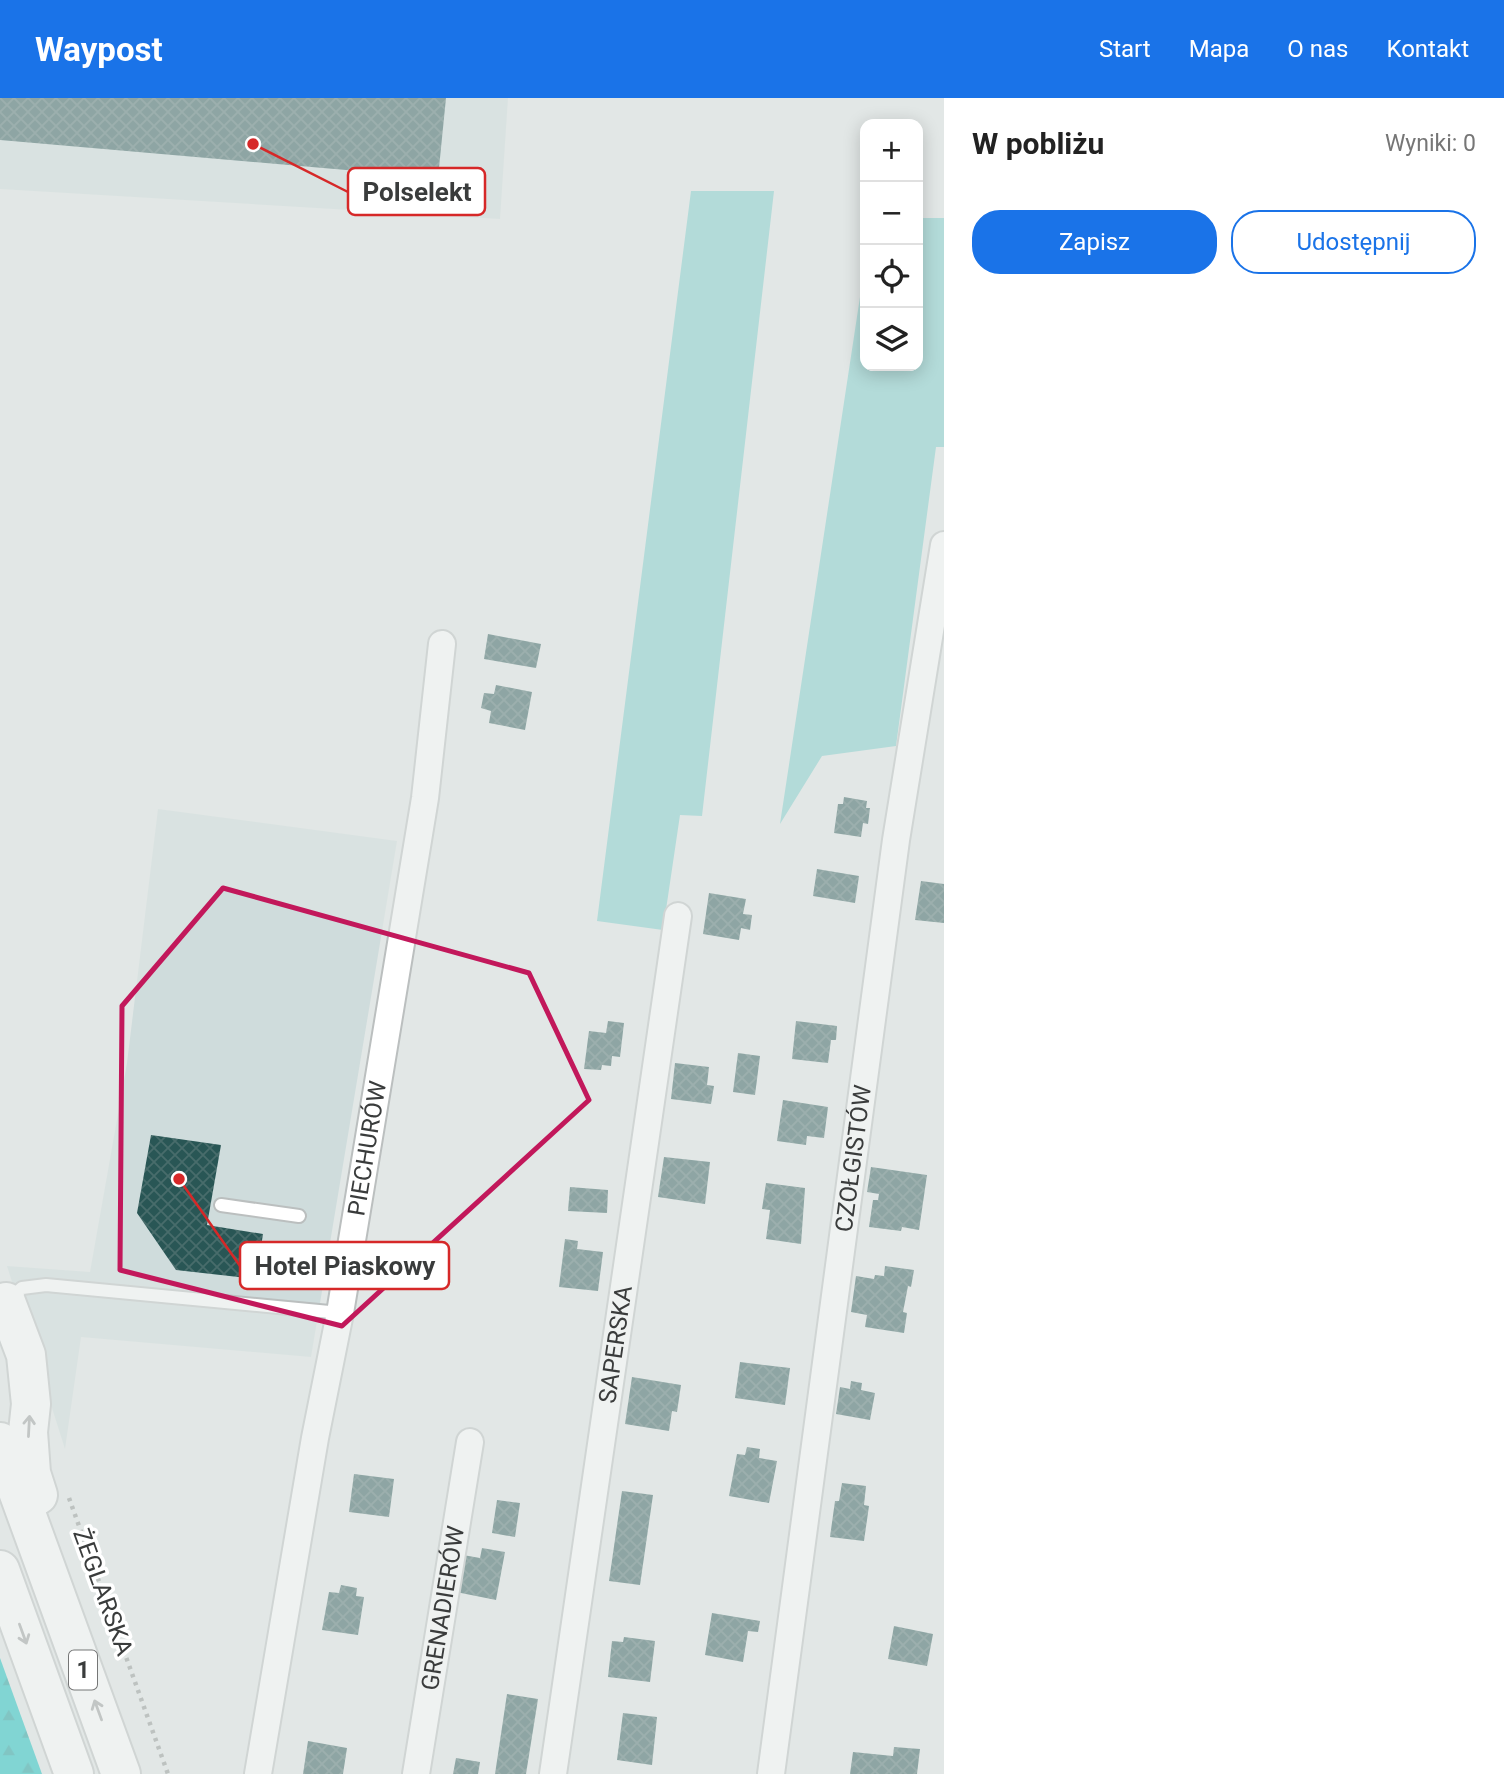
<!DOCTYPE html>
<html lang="pl">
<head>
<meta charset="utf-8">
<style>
  :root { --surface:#fff; --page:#f2f2f2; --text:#222; --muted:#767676; --line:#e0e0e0; --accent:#1a73e8 }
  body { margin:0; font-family:Roboto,sans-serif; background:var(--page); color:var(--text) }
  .controls { position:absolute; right:21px; top:21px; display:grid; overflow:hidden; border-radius:14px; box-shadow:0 4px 18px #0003 }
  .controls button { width:63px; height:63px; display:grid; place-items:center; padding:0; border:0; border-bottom:2px solid var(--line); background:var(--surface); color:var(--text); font:35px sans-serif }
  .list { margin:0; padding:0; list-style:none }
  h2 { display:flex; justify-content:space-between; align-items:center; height:91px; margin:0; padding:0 28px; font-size:30px }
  h2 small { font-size:23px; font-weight:400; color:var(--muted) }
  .actions { display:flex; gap:14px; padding:21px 28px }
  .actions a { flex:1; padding:16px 0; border:2px solid var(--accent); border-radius:28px; text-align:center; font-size:24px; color:var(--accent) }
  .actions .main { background:var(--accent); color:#fff }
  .icon { flex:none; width:38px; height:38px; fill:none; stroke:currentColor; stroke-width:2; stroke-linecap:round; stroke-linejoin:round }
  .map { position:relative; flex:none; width:944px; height:1676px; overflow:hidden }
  header { display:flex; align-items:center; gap:42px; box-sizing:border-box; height:98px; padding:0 35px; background:var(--accent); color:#fff }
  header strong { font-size:33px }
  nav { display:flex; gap:38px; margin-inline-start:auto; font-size:24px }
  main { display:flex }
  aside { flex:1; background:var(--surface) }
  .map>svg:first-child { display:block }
  .built { fill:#cfdcdc }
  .green { fill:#7bccca }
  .forest { fill:url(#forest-firs) }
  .building { fill:url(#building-cross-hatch) }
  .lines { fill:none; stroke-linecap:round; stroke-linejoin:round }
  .service-casing { stroke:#bbbfbf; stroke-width:16 }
  .minor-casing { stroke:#bbbfbf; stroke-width:30 }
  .primary-casing { stroke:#bbbfbf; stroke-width:42 }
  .path { stroke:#909493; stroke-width:4.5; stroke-dasharray:3.5 5; stroke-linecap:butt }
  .service { stroke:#fff; stroke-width:12 }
  .minor { stroke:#fff; stroke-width:26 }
  .primary { stroke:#fff; stroke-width:38 }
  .oneway { stroke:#9c9e9e }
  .marked { fill:none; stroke:#c2185b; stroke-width:5; stroke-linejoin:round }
  .labels { text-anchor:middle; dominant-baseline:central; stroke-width:7; stroke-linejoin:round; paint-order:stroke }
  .shield { fill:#fff; stroke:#757676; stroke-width:2 }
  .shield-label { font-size:23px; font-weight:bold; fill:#3a3c3c }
  .street-label { font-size:24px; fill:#3a3c3c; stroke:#fff }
  .leader { fill:none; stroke:#d62828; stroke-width:2.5 }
  .callout-dot { fill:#d62828; stroke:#fff; stroke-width:2.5 }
  .callout { fill:#fff; stroke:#d62828; stroke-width:2.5 }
  .callout-label { font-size:26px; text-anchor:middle; font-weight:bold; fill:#3a3c3c }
</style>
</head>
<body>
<header>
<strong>Waypost</strong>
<nav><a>Start</a><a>Mapa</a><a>O nas</a><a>Kontakt</a></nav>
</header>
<main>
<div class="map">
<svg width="944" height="1676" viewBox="0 0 944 1676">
  <defs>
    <pattern id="forest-firs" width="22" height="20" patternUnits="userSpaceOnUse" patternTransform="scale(1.75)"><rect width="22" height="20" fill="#0cbebc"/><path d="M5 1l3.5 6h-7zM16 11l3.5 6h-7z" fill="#0d9c9a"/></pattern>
    <pattern id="building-cross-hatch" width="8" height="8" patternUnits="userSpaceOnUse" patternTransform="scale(1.75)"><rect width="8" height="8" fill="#295655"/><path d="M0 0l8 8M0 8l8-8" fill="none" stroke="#486c6b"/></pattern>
  </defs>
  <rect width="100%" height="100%" fill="#e2e7e6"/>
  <g class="built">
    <path d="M0,0h508l-8,121 -500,-30z"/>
    <path d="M158,711l239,32 -86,516 -230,-20 -16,112 -58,-183 83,6 37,-209z"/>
  </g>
  <g class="green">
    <path d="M691,93h83l-72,625 -22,-1 -17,115 -66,-9z"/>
    <path d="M918,120h26v229h-8l-40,299 -74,10 -42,68 85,-560v102h53z"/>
  </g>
  <path class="forest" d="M0,1560l42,116h-42z"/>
  <g class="building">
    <path d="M0,0h446l-8,80 -438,-38z"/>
    <path d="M488,536l53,10 -5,24 -52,-9z"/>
    <path d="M496,587l36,7 -7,38 -36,-7 2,-12 -10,-3 3,-15 10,1z"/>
    <path d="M844,699l23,4 -1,7h4l-2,16 -5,-1 -2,14 -27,-4 4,-29h5z"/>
    <path d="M817,771l42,7 -4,27 -42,-7z"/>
    <path d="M921,783l23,3v39l-29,-3z"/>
    <path d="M709,795l37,6 -3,15 9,1 -2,15 -9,-2 -2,12 -36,-6z"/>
    <path d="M608,923l16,2 -4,34 -8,-1 -1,10 -9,-1 -1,5 -17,-1 5,-38 17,2z"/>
    <path d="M796,923l41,5 -1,14h-5l-3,23 -36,-4z"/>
    <path d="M738,955l22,3 -5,39 -22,-3z"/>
    <path d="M675,965l34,4 -2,18 7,1 -3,18 -40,-5z"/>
    <path d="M783,1002l45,7 -4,31 -17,-2 -1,9 -29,-4z"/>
    <path d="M151,1037l70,10 -14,80 56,9 -7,45 -80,-9 -39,-57z"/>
    <path d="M664,1059l46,5 -5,42 -47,-7z"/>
    <path d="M871,1069l56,8 -8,55 -17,-3 -1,4 -32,-4 4,-27h5l1,-6 -12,-2z"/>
    <path d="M766,1085l39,5 -4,56 -35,-5 4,-29 -8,-1z"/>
    <path d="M570,1089l38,3 -1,23 -39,-2z"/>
    <path d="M565,1141l13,2 -1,8 26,3 -5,39 -39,-4z"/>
    <path d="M885,1168l29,4 -3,17 -3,-1 -5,26 4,1 -3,20 -39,-6 2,-12 -16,-3 5,-36 18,3 1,-4 9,1z"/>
    <path d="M740,1264l50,6 -5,37 -50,-7z"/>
    <path d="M632,1279l49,8 -4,27 -5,-1 -3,20 -44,-7z"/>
    <path d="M851,1283l11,2 -1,7 14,3 -5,27 -34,-6 4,-27 10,2z"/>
    <path d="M747,1349l13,2 -1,9 18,3 -8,42 -40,-7 8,-42 8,1z"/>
    <path d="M354,1376l40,5 -5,38 -40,-5z"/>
    <path d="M842,1385l24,3 -2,19 5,1 -5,35 -34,-4 5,-36h4z"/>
    <path d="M622,1393l31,4 -13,90 -31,-4z"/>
    <path d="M497,1402l23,3 -5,34 -23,-4z"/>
    <path d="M482,1450l23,4 -9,48 -40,-8 7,-37 17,3z"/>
    <path d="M341,1487l16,3 -1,8 8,1 -6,38 -36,-5 7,-38 10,1z"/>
    <path d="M712,1515l48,8 -2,11 -10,-1 -5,31 -38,-7z"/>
    <path d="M894,1528l39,8 -6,32 -39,-7z"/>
    <path d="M624,1539l31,4 -5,41 -42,-5 4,-36 11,1z"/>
    <path d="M507,1596l31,5 -12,75h-31z"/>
    <path d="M623,1615l34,4 -5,48 -35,-5z"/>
    <path d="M308,1643l39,7 -4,26h-40z"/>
    <path d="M894,1649l26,2 -3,25h-67l3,-22 40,4z"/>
    <path d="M456,1660l24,4 -2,12h-25z"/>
  </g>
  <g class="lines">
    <g class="service-casing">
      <g id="service">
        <path d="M221,1107l78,11"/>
        <path d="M10,1201l12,-11 24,-3 294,28"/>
      </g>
    </g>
    <g class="minor-casing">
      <g id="minor">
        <path id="s1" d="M258,1676l57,-336 25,-125 85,-515 17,-154"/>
        <path id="s2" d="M416,1676l54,-332"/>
        <path id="s3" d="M553,1676l125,-858"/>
        <path id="s4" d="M771,1676l125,-934 48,-295"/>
      </g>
    </g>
    <g class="primary-casing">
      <g id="primary">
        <path d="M6,1204l20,53 5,49 -3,28 3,41 7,22"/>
        <path d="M0,1344l121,332"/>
        <path d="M0,1472l74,204"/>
      </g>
    </g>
    <path class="path" d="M69,1400l99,276"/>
    <use href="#service" class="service"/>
    <use href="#minor" class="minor"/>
    <use href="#primary" class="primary"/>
  </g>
  <defs><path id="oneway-shaft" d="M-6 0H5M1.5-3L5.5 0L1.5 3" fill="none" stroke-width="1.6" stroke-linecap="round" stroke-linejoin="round" transform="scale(1.75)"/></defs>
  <g class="oneway">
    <use href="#oneway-shaft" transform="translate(29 1328) rotate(-87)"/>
    <use href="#oneway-shaft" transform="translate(23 1536) rotate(70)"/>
    <use href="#oneway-shaft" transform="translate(98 1612) rotate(-110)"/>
  </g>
  <path d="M0 0H944V1676H0ZM223,790l306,85 60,127 -247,226 -222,-56 2,-264z" fill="#e2e7e6" fill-opacity=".55" fill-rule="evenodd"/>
  <path class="marked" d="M223,790l306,85 60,127 -247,226 -222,-56 2,-264z"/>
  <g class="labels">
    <rect class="shield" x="69" y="1552.5" width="28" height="39" rx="5"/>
    <g class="shield-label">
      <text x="83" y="1572">1</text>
    </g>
    <g class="street-label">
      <text stroke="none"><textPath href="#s1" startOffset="635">PIECHURÓW</textPath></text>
      <text stroke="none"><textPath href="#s4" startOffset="621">CZOŁGISTÓW</textPath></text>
      <text stroke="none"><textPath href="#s3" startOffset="434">SAPERSKA</textPath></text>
      <text transform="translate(103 1494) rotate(70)">ŻEGLARSKA</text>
      <text stroke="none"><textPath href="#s2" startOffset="168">GRENADIERÓW</textPath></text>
    </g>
  </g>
  <path class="leader" d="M253 46L348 94M179 1081L240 1168"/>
  <g class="callout-dot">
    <circle cx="253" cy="46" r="7"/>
    <circle cx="179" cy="1081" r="7"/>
  </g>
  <g class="callout">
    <rect x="348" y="70" width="137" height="47" rx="7"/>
    <rect x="240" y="1144" width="209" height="47" rx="7"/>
  </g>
  <g class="callout-label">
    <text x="417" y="103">Polselekt</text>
    <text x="345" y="1177">Hotel Piaskowy</text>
  </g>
</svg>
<div class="controls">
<button>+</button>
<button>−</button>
<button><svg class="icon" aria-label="locate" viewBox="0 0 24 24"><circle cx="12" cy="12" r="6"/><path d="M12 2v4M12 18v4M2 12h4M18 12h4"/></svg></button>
<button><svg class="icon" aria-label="layers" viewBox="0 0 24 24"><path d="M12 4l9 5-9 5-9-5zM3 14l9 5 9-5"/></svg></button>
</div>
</div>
<aside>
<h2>W pobliżu<small>Wyniki: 0</small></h2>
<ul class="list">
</ul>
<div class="actions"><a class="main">Zapisz</a><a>Udostępnij</a></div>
</aside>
</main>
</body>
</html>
